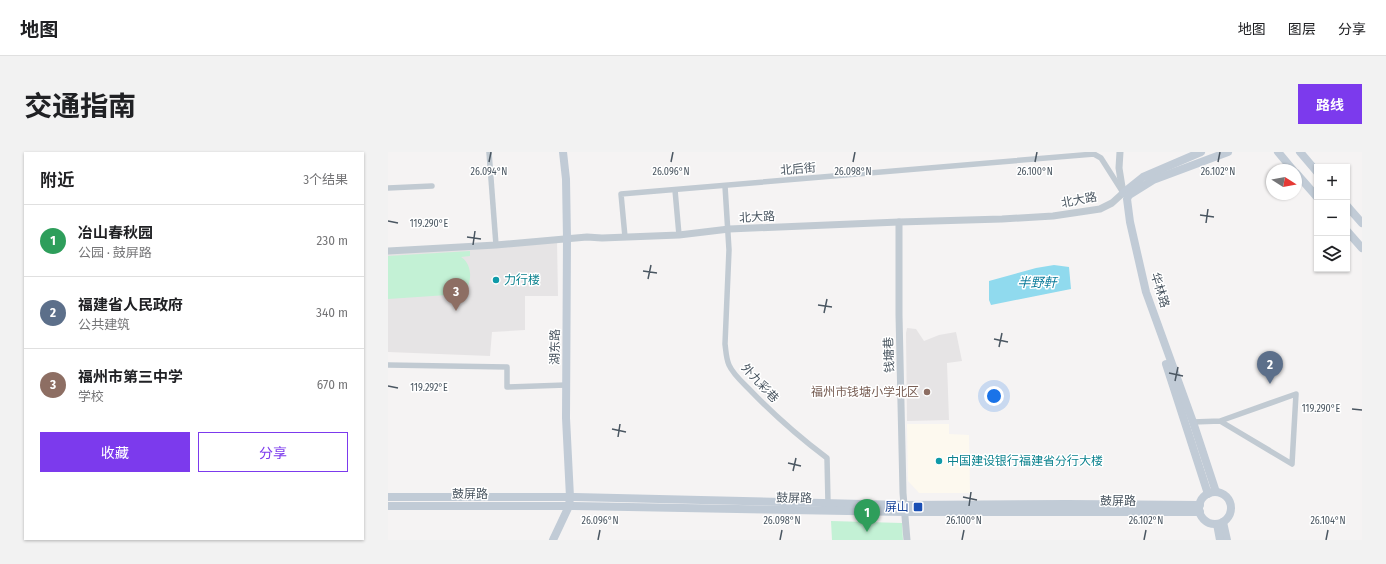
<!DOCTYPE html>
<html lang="zh">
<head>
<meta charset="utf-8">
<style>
  :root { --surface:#fff; --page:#f2f2f2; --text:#202124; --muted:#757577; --line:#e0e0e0; --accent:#7c3aed }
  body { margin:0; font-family:"Fira Sans Condensed","Noto Sans SC",sans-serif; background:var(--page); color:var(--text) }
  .controls { position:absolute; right:12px; top:12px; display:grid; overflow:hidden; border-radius:0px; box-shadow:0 1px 3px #0004 }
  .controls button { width:36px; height:36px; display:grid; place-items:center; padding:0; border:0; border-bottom:1px solid var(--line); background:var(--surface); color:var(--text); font:20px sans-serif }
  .compass { position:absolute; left:878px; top:12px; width:36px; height:36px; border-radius:50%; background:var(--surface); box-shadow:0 1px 3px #0004; rotate:101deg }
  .you { position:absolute; left:606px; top:244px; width:14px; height:14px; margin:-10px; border:3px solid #fff; border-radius:50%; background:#1a73e8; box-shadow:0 0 0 6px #1a73e833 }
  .badge { display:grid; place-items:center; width:26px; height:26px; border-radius:50%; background:var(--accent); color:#fff; font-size:13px; font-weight:700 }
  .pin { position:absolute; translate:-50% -33px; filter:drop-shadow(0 1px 2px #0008) }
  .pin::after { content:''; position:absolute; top:21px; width:14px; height:12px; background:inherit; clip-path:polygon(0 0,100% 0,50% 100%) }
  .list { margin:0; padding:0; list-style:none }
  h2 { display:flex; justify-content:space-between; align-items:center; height:52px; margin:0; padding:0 16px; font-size:17px }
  h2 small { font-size:13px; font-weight:400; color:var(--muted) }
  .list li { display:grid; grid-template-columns:26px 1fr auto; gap:12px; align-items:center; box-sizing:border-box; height:72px; padding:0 16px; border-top:1px solid var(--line) }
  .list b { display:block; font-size:15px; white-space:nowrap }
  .list p { margin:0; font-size:13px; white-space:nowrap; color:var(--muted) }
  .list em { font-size:13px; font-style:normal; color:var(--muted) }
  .actions { display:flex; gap:8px; padding:12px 16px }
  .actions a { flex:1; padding:9px 0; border:1px solid var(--accent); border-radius:0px; text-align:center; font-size:14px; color:var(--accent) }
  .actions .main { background:var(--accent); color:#fff }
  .icon { flex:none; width:22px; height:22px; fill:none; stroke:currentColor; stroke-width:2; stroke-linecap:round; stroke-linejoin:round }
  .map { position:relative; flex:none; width:974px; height:388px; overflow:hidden; border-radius:0px }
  header { display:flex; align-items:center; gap:24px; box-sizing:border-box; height:56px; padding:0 20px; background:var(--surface); border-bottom:1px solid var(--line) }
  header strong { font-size:19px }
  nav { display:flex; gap:22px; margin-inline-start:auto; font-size:14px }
  .intro { display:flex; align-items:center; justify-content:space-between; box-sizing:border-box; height:96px; padding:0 24px }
  h1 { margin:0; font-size:28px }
  .button { padding:10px 18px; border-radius:0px; background:var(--accent); color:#fff; font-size:14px; font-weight:700 }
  main { display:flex; gap:24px; padding:0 24px }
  aside { flex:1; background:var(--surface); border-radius:0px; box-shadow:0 1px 3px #0004 }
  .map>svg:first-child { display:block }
  .commercial { fill:#fdf9ef }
  .education { fill:#e6e4e5 }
  .green { fill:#c3f1d5 }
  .water { fill:#90daee }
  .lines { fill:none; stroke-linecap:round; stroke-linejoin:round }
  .minor { stroke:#c1cad2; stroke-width:5.5 }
  .tertiary { stroke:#c1cad2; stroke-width:7 }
  .secondary { stroke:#c1cbd6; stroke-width:8 }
  .ticks { fill:none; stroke:#4a5661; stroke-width:1.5 }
  .culture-dot { fill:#0f9aa8; stroke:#fff; stroke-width:1.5 }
  .education-dot { fill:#8d6e63; stroke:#fff; stroke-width:1.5 }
  .transit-dot { fill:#1a4fb4; stroke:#fff; stroke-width:1.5 }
  .labels { text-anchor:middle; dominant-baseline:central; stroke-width:3; stroke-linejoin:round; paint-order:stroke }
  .street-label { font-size:12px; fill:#4a5661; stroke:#fff }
  .culture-label { font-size:12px; fill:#0d838f; stroke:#fff; text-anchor:start }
  .education-label { font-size:12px; fill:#785e54; stroke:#fff; text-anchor:end }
  .transit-label { font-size:12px; fill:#164399; stroke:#fff; text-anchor:end }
  .water-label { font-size:13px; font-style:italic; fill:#0c7c9b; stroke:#fff }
  .ticks-label { font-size:10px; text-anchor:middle; fill:#4a5661; stroke:#fff; stroke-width:3; stroke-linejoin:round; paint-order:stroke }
</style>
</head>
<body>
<header>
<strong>地图</strong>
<nav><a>地图</a><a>图层</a><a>分享</a></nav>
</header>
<div class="intro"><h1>交通指南</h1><a class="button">路线</a></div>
<main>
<aside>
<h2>附近<small>3个结果</small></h2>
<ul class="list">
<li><span class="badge" style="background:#2e9e5b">1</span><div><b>冶山春秋园</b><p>公园 · 鼓屏路</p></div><em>230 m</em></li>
<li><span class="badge" style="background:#5c6f8a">2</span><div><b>福建省人民政府</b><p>公共建筑</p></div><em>340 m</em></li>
<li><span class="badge" style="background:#8d6e63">3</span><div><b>福州市第三中学</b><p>学校</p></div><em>670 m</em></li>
</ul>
<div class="actions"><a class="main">收藏</a><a>分享</a></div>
</aside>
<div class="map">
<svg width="974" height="388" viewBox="0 0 974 388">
  <rect width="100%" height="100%" fill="#f5f3f3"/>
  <path class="commercial" d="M519,272h42v10l20,1 1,58h-51l-11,-12z"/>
  <g class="education">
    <path d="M169,89l1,55h-33v34l-33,2 -2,24 -102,-4v-99z"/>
    <path d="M519,176l9,1 8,12 15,-6 17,-3 6,29 -15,2 2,57 -42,1 -1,-88z"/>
  </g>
  <g class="green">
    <path d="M82,99v5l-9,1c12,7 12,28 1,37l-74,5v-43z"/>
    <path d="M443,369l71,2 1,17h-71z"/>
  </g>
  <path class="water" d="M666,113l15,2 2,22 -80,16 -2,-5v-19l47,-13z"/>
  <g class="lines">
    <g class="minor">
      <path d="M101,0l7,93"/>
      <path d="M337,34l4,64 -4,94c1,7 1,14 4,21 4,9 13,17 20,24 24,25 50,48 78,69l1,45"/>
      <path d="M0,36l44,-2"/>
      <path d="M287,38l4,45"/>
      <path d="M237,85l-4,-43 473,-40 7,4 21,33"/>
      <path d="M0,213l119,2v20l59,-2"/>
      <path d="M805,270l27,-1 72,43 4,-70 -76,27"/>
    </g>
    <g class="tertiary">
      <path d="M511,70v93l4,178 4,47"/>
      <path d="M0,99l108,-6 91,-8 15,1 77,-3 50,-6 170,-7 103,-3 51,-3 47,-7 12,-6 11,-10 -4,-25 1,-16"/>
    </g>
    <g class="secondary">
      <path d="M890,0l15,18"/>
      <path d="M912,0l17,20"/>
      <path d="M908,21l21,24"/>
      <path d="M735,41l20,-16 58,-25"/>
      <path d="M959,54l15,17"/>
      <path d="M959,79l15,17"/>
      <path d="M778,212l42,130"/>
      <path d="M828,340l-23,-70 -47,-130 -16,-70 -3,-23 2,-4 24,-15 75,-28"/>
      <circle cx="827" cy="356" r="16"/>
      <path d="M0,345h187l329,8 163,-1 133,1"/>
      <path d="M0,354h186l330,6h296"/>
      <path d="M835,370l4,18"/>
      <path d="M829,372l3,16"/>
      <path d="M165,388l16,-34 1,-9 -4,-79 1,-179 -1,-60 -3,-27"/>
    </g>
  </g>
  <path class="ticks" d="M101,10l2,-10M283,10l2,-10M465,10l2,-10M647,10l2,-10M830,10l2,-10M812,63l14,2M0,69l10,2M818,71l2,-14M79,85l14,2M85,93l2,-14M255,119l14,2M260,127l3,-14M430,153l14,2M436,161l3,-14M606,187l14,3M611,195l3,-14M781,221l14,3M787,229l3,-14M0,234l10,2M964,257l10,1M224,277l14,3M230,285l2,-13M400,311l13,3M405,319l3,-13M575,345l14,3M581,354l2,-14M210,388l2,-10M392,388l2,-10M574,388l2,-10M756,388l2,-10M938,388l2,-10"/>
  <g class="culture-dot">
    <circle cx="108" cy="128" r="4"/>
    <circle cx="551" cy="309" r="4"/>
  </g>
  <circle class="education-dot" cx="539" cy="240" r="4"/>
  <rect class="transit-dot" x="525" y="350" width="10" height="10" rx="2"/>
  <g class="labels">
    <g class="street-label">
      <text transform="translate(410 17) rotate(-5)">北后街</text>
      <text transform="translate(691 48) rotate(-11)">北大路</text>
      <text transform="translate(369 65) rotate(-3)">北大路</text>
      <text transform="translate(772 138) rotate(73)">华林路</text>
      <text transform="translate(167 195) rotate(-89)">湖东路</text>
      <text transform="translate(501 203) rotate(-92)">钱塘巷</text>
      <text transform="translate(372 231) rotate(47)">外九彩巷</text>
      <text x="82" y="342">鼓屏路</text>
      <text transform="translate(406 346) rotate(1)">鼓屏路</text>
      <text x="730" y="349">鼓屏路</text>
    </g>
    <g class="culture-label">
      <text x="116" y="128">力行楼</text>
      <text x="559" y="309">中国建设银行福建省分行大楼</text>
    </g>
    <g class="education-label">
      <text x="531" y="240">福州市钱塘小学北区</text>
    </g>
    <g class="transit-label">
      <text x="521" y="355">屏山</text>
    </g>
    <g class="water-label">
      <text x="649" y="130">半野軒</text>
    </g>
  </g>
  <g class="ticks-label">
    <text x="101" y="23">26.094°N</text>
    <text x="283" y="23">26.096°N</text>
    <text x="465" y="23">26.098°N</text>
    <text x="647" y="23">26.100°N</text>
    <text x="830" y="23">26.102°N</text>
    <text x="41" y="75">119.290°E</text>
    <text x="41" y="239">119.292°E</text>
    <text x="933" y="260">119.290°E</text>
    <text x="212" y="372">26.096°N</text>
    <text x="394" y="372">26.098°N</text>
    <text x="576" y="372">26.100°N</text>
    <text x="758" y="372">26.102°N</text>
    <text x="940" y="372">26.104°N</text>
  </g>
</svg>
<div class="controls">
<button>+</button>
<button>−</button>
<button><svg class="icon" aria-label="layers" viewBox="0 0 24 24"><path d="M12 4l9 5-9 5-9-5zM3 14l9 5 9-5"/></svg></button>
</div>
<svg class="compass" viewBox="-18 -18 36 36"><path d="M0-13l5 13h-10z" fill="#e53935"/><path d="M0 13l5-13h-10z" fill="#757577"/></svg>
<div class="you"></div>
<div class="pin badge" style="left:479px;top:380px;background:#2e9e5b">1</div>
<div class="pin badge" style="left:882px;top:232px;background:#5c6f8a">2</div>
<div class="pin badge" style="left:68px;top:159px;background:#8d6e63">3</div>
</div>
</main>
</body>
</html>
